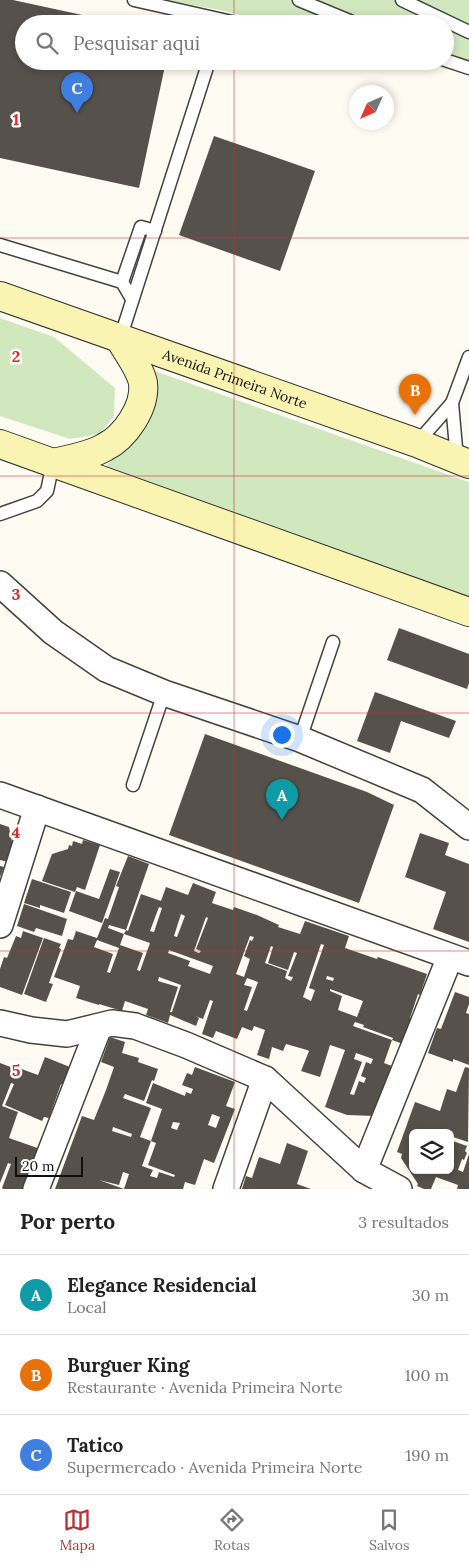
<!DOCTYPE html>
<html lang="pt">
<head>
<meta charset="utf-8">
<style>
  :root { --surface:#fff; --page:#f2f2f2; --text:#222; --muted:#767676; --line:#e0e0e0; --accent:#b53132 }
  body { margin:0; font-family:Lora,serif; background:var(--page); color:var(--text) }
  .controls { position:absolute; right:15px; bottom:15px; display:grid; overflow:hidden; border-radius:8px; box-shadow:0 2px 8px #0003 }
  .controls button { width:45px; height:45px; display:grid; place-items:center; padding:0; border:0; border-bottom:1px solid var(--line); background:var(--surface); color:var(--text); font:25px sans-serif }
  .compass { position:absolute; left:349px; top:85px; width:45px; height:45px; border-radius:50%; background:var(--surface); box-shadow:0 2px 8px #0003; rotate:225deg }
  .scale { position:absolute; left:15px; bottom:12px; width:68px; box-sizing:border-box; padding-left:5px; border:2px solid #0f0f0f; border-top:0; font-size:14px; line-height:18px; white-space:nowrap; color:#0f0f0f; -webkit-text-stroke:4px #fff; paint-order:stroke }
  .you { position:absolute; left:281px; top:734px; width:18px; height:18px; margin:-12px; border:4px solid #fff; border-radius:50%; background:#1a73e8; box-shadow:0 0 0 8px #1a73e833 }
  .badge { display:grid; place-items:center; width:32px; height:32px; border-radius:50%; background:var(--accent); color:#fff; font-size:16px; font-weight:700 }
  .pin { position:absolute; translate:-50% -41px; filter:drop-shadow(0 1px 2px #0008) }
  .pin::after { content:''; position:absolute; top:26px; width:18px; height:15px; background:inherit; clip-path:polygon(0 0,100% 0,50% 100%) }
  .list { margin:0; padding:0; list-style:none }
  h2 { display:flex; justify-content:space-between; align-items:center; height:65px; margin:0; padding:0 20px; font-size:21px }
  h2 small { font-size:16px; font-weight:400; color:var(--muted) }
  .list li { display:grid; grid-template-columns:32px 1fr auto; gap:15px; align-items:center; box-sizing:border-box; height:80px; padding:0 20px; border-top:1px solid var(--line) }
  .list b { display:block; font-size:19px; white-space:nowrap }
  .list p { margin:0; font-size:16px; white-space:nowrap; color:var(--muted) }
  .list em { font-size:16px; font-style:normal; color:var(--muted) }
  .icon { flex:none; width:28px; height:28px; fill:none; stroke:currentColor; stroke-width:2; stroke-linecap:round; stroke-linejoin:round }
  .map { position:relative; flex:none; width:469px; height:1189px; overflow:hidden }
  .search { position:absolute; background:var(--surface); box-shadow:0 2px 8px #0003; left:15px; right:15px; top:15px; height:55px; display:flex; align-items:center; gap:12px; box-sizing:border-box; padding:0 18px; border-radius:28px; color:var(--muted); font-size:19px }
  .sheet { height:305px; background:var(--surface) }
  nav { display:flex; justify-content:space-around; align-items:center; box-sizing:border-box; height:70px; border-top:1px solid var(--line); background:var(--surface); font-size:14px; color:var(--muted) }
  nav a { display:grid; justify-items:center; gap:2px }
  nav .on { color:var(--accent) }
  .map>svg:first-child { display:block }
  .green { fill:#d1e7be }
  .building { fill:#57514c; fill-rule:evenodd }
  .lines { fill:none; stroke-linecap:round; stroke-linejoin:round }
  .service-casing { stroke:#424242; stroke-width:15 }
  .minor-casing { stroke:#424242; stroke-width:28 }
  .secondary-casing { stroke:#313131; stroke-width:30 }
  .service { stroke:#fff; stroke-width:12 }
  .minor { stroke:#fff; stroke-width:25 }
  .secondary { stroke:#f9f4b2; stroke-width:28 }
  .grid { fill:none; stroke:#d62828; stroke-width:1; stroke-opacity:0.55 }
  .labels { text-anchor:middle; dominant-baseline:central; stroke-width:5; stroke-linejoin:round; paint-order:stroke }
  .street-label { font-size:14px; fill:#0f0f0f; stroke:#fff }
  .grid-label { font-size:16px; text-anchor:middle; font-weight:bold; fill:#d62828; stroke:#fff; stroke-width:5; stroke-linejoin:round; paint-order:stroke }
</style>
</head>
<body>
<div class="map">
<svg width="469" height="1189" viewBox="0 0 469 1189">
  <rect width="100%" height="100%" fill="#fefcf2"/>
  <g class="green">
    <path d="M165,0h304v75l-52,-14h28v-37h-171l-49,-13z"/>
    <path d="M0,318l54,19 61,51 -1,28 -14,18 -30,5 -70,-23z"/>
    <path d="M152,370l317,112v116l-365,-130 44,-44z"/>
  </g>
  <g class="building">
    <path d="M0,0h13l106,23 -95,1v37h142l-27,127 -139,-30z"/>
    <path d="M214,136l101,35 -35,100 -101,-36z"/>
    <path d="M399,628l70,26v29l-2,6 -80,-29z"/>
    <path d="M375,692l81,29 -7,17 -48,-17 -11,32 -33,-12z"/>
    <path d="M205,734l162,58 27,13 -35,98 -190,-68z"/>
    <path d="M0,824l9,3 4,20 -5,15 -8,-2z"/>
    <path d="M420,833l29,10 -4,12 24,9v78l-36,-13 13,-37 -41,-15z"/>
    <path d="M83,840l17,5 -15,45 -8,-3 -2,5 -33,-11 10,-27 16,-5 1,-4 3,1 1,-5 9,3z"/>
    <path d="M128,856l21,8 -23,66 2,1 13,-37 20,7 5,-14 22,8 5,-12 23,9 -4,11 21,7 1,-3 23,8 22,10 -1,2 22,7 5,-13 44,15 -4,12 32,11 1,-2 49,17 -7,21 -2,-1 -8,24 2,1 -9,25 -11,-4 1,-2 -30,-11 1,-2 -9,-3 -2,4 39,14 -8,23 8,3 -17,50 -28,-1 -22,-8 20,-57 -15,-5 -10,32 -19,-6 8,-20 -2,-1 -21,-6 -3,7 -11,-4 -3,12 -12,-4 8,-25 -11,-4 -2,5 -10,-4 -5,12 -21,-8 -3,7 -11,-4 11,-33 -3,-1 -7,19 -8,-3 4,2 -3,8 -26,-11 -2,8 -22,-8 2,-6 -23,-8 -3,10 -23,-7v1l-23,-7 4,-12 -26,-9 14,-38 5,1 3,-9 21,7 8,-20 3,1 11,-32 -3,-1zM159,907l3,1 -8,24 -4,-1zM181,914l4,2 -8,21 -3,-1zM206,917l2,1 -12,31 5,2 -2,2 -5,-2zM109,925l17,5 -2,4 -16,-6zM124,934l26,9 -10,28 -3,-1 6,-17 -23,-8zM250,936l4,1 -2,4 -2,-1 -6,16 6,3 -6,18 -8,-3zM97,940l22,8 -9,25 -3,-1 6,-18 -19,-7zM321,944l3,1 -15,43 6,2 -4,11 -8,-4zM271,946l2,1 -5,16 20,7 6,-18 3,1 -9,23 5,1 -2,4 -6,-3 2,-7 -22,-8zM169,950l44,16 -3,8 -22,-8 2,-5 -22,-8zM327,976l7,2 -1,3 -7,-2zM159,977l22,8 -9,27h-2l8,-25 -20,-6zM247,978l11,4 -11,29 -3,-1 8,-23 -8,-2zM330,989l33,12 -6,16 -19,-7 4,-14 -12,-5zM356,1053l17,6 -2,5 -5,-2 -5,14 5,2 -2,5 -5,-2 -5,14 -4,-1 12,-32 -8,-3z"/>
    <path d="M0,866l4,1 -4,10z"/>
    <path d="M110,869l10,3 -18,51 -33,-12 7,-20 23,8z"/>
    <path d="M32,879l39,13 -7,21 -24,-8v3l-16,-5z"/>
    <path d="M24,904l43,15 -5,17 -26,-8 -2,4 -17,-6z"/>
    <path d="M23,931l20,7 -21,57 -22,-8v-18l4,-12 3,1 9,-22 5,2z"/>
    <path d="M44,938l17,6 -2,4 2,1 -12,34 4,1 -7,18 -22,-8z"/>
    <path d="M455,992l14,5v7l-3,9 3,1v51l-16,-6v3l-25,-9 9,-25 4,1z"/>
    <path d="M110,1037l15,5 -3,11 17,5 -1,4 20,7 -4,12 -2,-1 -8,21 -19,-7 -2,4 28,10 -11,29 11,4 -9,25 11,4 -3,6 7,2 2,-6 15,5 1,-2 -27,-10 8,-22 -5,-2 11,-32 -16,-6 7,-20 32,13 1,-4 5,2 2,-5 -11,-4 5,-12 5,2 3,-8 40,15 -9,24 9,3 -21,54 -10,-4 -9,26 -10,-3 -2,7h-128l27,-73 12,4 12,-30 8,-23 -13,-5zM212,1114l8,3 -4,11 -8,-3zM173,1122l7,1 -3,7 -6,-2zM113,1127l19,7 -1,3 -19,-6zM123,1172l6,2 -5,15 -25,-9 20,5z"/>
    <path d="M45,1057l25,10 -6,19 -3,-2 -12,34 -5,-1 -2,4 -37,-16 9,-21 -3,-1 -9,23 16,6 -9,26 34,12 -16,39h-24l-1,-1 9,-24 -3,-1 -8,20v-120l16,6v-2l22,8z"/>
    <path d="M465,1067l4,1 -1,74 -18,-6v-3l-14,-2 -1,2h-22v37h37v-30l17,6 -2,5 2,2 -3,7 -2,-1 -4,11 5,2 6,-18v35h-12l1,-4 -22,-8 -5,12h-7l-7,-3 1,-2 -17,-26 1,-4 -5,-2 18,-50 25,9 7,-22 9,3z"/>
    <path d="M287,1143l21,8 -11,33 14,5h-69l4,-13 6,2 7,-21 21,7z"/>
  </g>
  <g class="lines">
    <g class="service-casing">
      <g id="service">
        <path d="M134,0l107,24"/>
        <path d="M299,0l58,24"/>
        <path d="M402,0l67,32"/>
        <path d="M445,60l24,8"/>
        <path d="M0,245l122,37 10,17"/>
        <path d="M122,282l19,-55 14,4"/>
        <path d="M120,339l89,-278"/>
        <path d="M452,403l5,56"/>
        <path d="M417,443l35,-40 17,-46"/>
        <path d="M0,514l37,-13 10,-10 6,-28"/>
        <path d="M300,739l33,-97"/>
        <path d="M133,785l31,-92"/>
      </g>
    </g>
    <g class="minor-casing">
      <g id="minor">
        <path d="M0,584l53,48 53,37 58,24 136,46 122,51 47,37"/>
        <path d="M0,795l469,168"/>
        <path d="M0,925l37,-117"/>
        <path d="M0,1023l31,7 36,4 45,-11 23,3 51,19 79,34 99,91 35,19"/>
        <path d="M364,1170l86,-213"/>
        <path d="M36,1189l63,-162"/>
        <path d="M226,1189l39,-110"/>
      </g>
    </g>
    <g class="secondary-casing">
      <g id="secondary">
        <path id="s1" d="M0,296l417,147 52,21"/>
        <path d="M0,444l469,168"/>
        <path d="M53,463c17,-4 37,-7 52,-16 20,-10 41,-40 38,-64 -2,-13 -17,-33 -23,-44"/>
      </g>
    </g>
    <use href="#service" class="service"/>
    <use href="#minor" class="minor"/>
    <use href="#secondary" class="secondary"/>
  </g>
  <path class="grid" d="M234,0v24M234,61v1128M0,238h469M0,476h469M0,713h469M0,951h469"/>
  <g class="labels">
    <g class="street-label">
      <text stroke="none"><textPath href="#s1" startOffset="249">Avenida Primeira Norte</textPath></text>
    </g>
  </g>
  <g class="grid-label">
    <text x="16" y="125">1</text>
    <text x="16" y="362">2</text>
    <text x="16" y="600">3</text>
    <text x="16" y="838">4</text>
    <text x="16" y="1076">5</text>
  </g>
</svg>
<div class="controls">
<button><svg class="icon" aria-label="layers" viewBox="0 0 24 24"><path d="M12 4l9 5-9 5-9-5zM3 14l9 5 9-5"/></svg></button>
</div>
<svg class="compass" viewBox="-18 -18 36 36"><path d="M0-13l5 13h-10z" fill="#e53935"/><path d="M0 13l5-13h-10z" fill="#767676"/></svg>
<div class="scale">20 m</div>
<div class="you"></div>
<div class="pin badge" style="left:282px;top:820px;background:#0f9aa8">A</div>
<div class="pin badge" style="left:415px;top:415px;background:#e8710a">B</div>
<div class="pin badge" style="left:77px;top:113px;background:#3f7fe0">C</div>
<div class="search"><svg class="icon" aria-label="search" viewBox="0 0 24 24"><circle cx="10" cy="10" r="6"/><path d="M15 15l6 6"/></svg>Pesquisar aqui</div>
</div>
<section class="sheet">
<h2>Por perto<small>3 resultados</small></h2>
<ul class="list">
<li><span class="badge" style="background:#0f9aa8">A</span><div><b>Elegance Residencial</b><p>Local</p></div><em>30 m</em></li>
<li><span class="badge" style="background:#e8710a">B</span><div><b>Burguer King</b><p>Restaurante · Avenida Primeira Norte</p></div><em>100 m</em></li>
<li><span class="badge" style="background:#3f7fe0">C</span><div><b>Tatico</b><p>Supermercado · Avenida Primeira Norte</p></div><em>190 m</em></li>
</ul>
</section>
<nav>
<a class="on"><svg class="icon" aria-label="map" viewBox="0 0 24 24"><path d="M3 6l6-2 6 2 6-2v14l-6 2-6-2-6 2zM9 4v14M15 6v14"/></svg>Mapa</a>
<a><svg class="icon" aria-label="directions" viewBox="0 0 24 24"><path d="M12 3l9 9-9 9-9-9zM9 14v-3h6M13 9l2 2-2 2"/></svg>Rotas</a>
<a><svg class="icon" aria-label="saved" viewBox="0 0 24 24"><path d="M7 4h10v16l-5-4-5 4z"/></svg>Salvos</a>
</nav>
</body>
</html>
